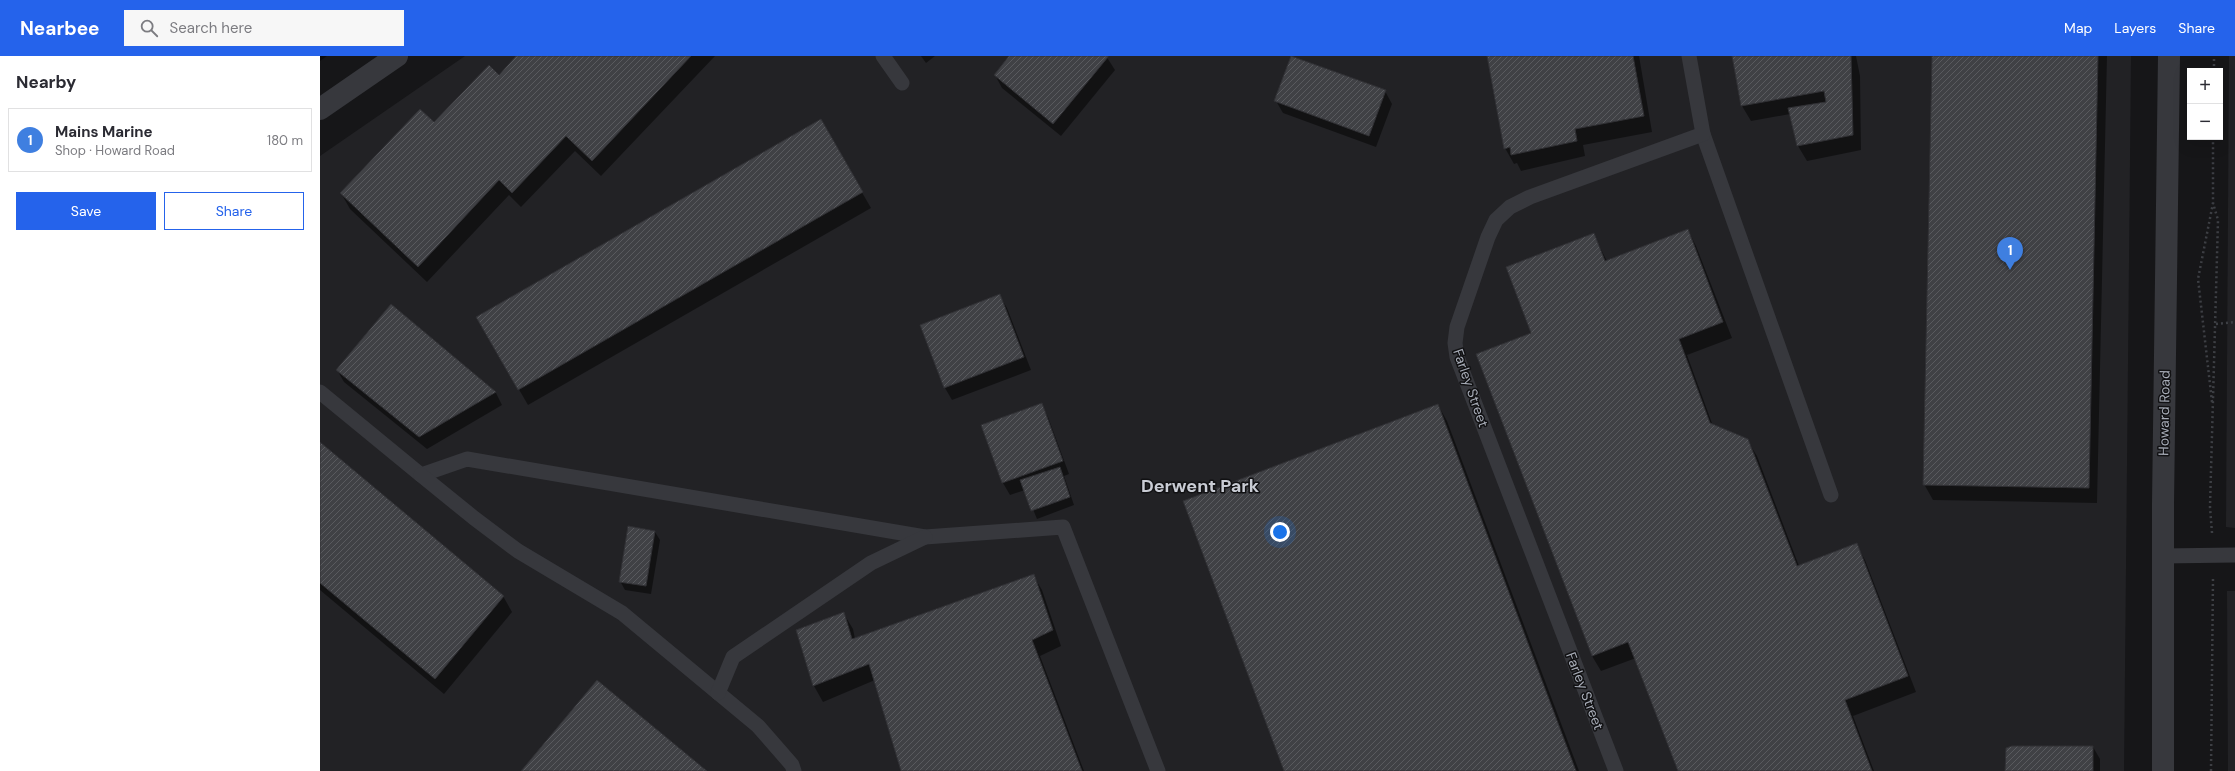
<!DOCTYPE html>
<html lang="en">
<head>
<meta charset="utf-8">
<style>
  :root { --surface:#fff; --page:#f7f7f7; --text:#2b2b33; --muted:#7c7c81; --line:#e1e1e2; --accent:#2563eb }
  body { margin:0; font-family:"DM Sans",sans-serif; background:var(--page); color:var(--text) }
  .controls { position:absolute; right:12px; top:12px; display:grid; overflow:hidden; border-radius:0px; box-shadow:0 4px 16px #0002 }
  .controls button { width:36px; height:36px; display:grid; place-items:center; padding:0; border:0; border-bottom:1px solid var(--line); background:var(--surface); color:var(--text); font:20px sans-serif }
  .you { position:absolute; left:960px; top:476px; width:14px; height:14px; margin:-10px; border:3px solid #fff; border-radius:50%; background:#1a73e8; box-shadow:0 0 0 6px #1a73e833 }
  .badge { display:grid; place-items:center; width:26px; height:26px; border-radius:50%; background:var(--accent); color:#fff; font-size:13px; font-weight:700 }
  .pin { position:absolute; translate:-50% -33px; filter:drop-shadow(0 1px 2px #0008) }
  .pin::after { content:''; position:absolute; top:21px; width:14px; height:12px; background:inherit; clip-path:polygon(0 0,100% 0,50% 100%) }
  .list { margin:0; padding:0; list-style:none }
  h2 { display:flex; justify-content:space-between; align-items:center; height:52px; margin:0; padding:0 16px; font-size:17px }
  h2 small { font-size:13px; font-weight:400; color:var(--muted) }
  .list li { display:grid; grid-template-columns:26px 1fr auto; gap:12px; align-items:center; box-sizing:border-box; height:64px; margin:0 8px 8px; padding:0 8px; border:1px solid var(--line); border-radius:0px }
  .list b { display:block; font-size:15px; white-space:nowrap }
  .list p { margin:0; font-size:13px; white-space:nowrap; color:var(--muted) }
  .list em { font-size:13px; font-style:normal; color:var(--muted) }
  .actions { display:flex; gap:8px; padding:12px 16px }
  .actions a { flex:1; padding:9px 0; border:1px solid var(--accent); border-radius:0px; text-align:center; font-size:14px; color:var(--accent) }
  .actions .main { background:var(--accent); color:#fff }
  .icon { flex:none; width:22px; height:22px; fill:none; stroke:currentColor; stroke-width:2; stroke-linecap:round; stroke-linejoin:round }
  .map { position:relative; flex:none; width:1915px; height:715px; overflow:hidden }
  header { display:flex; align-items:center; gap:24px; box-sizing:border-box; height:56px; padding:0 20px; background:var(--accent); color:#fff }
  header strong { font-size:19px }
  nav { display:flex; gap:22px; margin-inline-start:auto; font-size:14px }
  .search { width:280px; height:36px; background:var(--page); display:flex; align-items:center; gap:10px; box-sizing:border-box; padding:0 14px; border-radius:0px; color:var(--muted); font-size:15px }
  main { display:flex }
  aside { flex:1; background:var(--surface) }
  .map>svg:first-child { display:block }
  .built { fill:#222225 }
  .shadow { fill:#0007; fill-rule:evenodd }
  .building { fill:url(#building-hatch); stroke:#303034 }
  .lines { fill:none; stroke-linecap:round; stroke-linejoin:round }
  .path { stroke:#3d3f44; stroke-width:2.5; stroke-dasharray:2 3; stroke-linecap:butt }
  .service { stroke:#37383d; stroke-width:15 }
  .tertiary { stroke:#37383d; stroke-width:22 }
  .labels { text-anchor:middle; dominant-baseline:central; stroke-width:3; stroke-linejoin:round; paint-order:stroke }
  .street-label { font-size:14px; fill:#a8adb8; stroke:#111113 }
  .district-label { font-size:18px; font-weight:bold; fill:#c9ccd4; stroke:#111113 }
</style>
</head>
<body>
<header>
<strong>Nearbee</strong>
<div class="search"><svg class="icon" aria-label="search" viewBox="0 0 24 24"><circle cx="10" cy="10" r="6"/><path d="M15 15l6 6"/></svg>Search here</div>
<nav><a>Map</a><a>Layers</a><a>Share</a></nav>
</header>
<main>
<aside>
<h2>Nearby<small></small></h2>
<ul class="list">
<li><span class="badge" style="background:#3f7fe0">1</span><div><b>Mains Marine</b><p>Shop · Howard Road</p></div><em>180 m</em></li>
</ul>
<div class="actions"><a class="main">Save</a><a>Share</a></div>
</aside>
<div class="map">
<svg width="1915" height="715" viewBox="0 0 1915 715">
  <defs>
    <pattern id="building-hatch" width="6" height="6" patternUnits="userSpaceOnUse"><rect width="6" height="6" fill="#404145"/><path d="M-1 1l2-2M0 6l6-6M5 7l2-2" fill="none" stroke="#595a5e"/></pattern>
  </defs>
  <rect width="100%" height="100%" fill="#161618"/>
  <g class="built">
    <path d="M145,0h1666l-7,715h-1804v-615z"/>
    <path d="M1909,0h6v472l-9,-1z"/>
    <path d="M1907,535h8v180h-7z"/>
  </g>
  <g class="shadow">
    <path d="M0,0h7l-7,5z"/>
    <path d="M198,0h197l-114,120 -26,-25 -54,56 -12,-12 -82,87 -77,-73 -9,-16 158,-117z"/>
    <path d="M601,0h14l-9,7z"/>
    <path d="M691,0h95l9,14 -54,66 -59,-48 -7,-13z"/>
    <path d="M1168,0h151l13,76 -69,13 2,11 -64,15 -4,-8 -3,1 -9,-16z"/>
    <path d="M1413,0h123l4,20 1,74 -54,11 -9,-15 -8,-32 -39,7 -9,-15z"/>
    <path d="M1613,0h174l-10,447 -164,-3 -9,-16z"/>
    <path d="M1065,35l7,13 -16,43 -93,-34 -7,-12z"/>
    <path d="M500,64l51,88 -343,197 -51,-88z"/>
    <path d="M1368,174l8,16 36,92 -45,17 26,71 34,14 10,16 42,110 57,-22 9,16 51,132 -63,24 21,55h-195l-43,-113 -35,13 -9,-15 -114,-301 54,-21 61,-100 14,27zM1432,397h2l45,117 -1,1z"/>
    <path d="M680,240l7,12 24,62 -79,30 -7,-12z"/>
    <path d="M71,249l105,88 6,12 -75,44 -83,-67 -7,-12z"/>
    <path d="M721,348l7,13 21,57 -5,2 10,29 -37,14 -12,-29 -15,5 -7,-12 -21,-57z"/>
    <path d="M1118,349l9,16 132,350h-294z"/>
    <path d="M0,387l183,153 9,16 -68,82 -124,-104z"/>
    <path d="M335,476l5,8 -9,54 -26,-4 -5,-9z"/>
    <path d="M713,519l9,15 19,56 -21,10 44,115h-182l-27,-91 -52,22 -9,-16 -17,-55 47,-17 9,15 2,10z"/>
    <path d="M1773,691l7,12v12h-94z"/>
  </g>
  <g class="building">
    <path d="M196,0h175l-99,105 -26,-25 -54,57 -13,-13 -81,87 -78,-74 80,-84 14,13 55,-57 10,10z"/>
    <path d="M689,0h99v1l-55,67 -59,-49z"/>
    <path d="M971,0l95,34 -17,46 -95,-35z"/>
    <path d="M1167,0h146l11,60 -69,13 2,12 -66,14 -1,-8 -6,2z"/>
    <path d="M1412,0h119l2,79 -56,11 -9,-38 38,-6 -2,-11 -83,15z"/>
    <path d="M1612,0h166l-9,432 -166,-3z"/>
    <path d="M501,63l42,73 -345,198 -42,-73z"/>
    <path d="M1368,173l35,93 -44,17 31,84 38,16 49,127 60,-23 51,133 -63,24 27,71h-194l-50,-129 -36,14 -116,-302 55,-21 -25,-66 88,-34 11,28z"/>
    <path d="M680,238l24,63 -80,31 -24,-63z"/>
    <path d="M71,248l105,88 -77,45 -83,-67z"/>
    <path d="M722,347l21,58 -61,22 -21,-58z"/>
    <path d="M1118,348l138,367h-292l-101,-270z"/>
    <path d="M0,386l184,154 -69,83 -115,-96z"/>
    <path d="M740,411l10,30 -39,14 -11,-31z"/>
    <path d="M308,470l27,5 -9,55 -27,-4z"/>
    <path d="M714,518l19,56 -21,10 50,131h-181l-32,-107 -56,22 -17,-56 48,-18 8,27z"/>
    <path d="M277,624l110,91h-186z"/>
    <path d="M1692,690h81v25h-88l1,-23z"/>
  </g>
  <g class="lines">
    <g class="path">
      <path d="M1894,15v-15"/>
      <path d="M1896,268l19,-2"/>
      <path d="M1892,346l-14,-123 15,-76v-66"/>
      <path d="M1892,477l-2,-26 8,-287 -5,-17"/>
      <path d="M1891,715l2,-193"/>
    </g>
    <g class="service">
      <path d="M563,0l19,27"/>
      <path d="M1383,78l128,361"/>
      <path d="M0,336l101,83 46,-16 458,78 138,-10 95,244"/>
      <path d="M101,419l53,43 44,33 104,62 136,113 34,39 2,6"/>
      <path d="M1842,500l73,-1"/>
      <path d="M398,637l15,-36 138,-94 54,-26"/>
      <path d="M1296,715l-159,-414 -2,-14 2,-16 31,-90 8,-17 14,-13 20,-10 173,-63 -14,-78"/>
    </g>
    <g class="tertiary">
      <path d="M0,53l77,-53"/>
      <path d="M1843,715v-267l6,-448"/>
    </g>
  </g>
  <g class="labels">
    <g class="street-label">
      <text transform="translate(1151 332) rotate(71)">Farley Street</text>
      <text transform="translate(1844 357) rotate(-89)">Howard Road</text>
      <text transform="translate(1265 635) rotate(69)">Farley Street</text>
    </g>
    <g class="district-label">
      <text x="880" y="430">Derwent Park</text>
    </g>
  </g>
</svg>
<div class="controls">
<button>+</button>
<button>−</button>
</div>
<div class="you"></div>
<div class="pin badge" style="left:1690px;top:214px;background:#3f7fe0">1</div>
</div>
</main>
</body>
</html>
